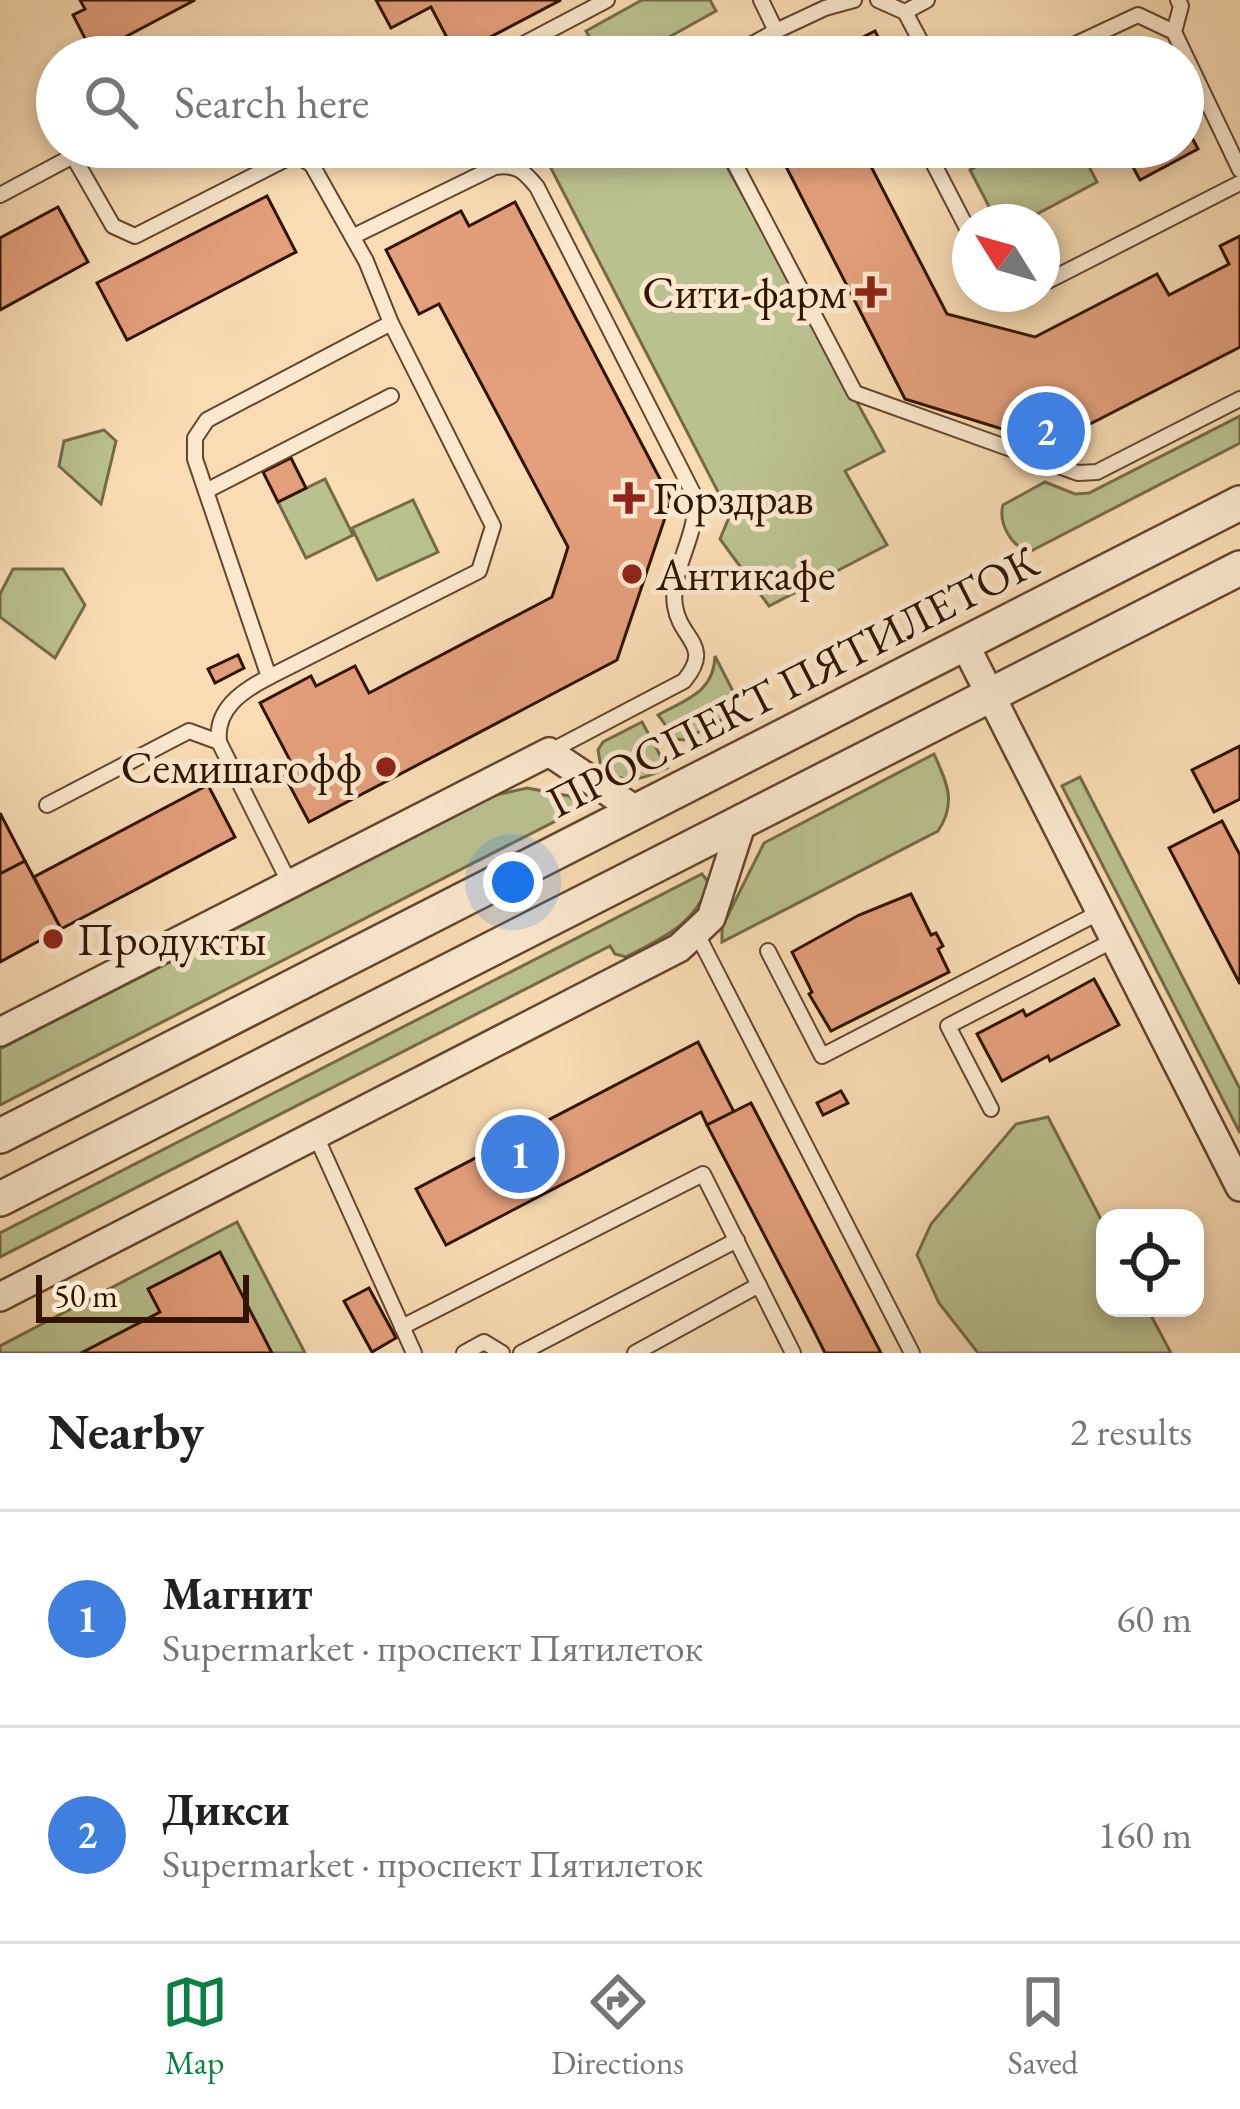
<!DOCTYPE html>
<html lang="en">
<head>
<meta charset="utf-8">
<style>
  :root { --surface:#fff; --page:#f2f2f2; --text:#222; --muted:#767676; --line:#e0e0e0; --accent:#0b8043 }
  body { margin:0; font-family:"EB Garamond",serif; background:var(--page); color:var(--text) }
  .controls { position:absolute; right:36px; bottom:36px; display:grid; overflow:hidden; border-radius:24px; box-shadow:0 6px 18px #0003 }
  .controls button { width:108px; height:108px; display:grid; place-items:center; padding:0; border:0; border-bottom:3px solid var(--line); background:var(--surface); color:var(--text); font:60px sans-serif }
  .compass { position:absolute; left:952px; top:204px; width:108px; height:108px; border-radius:50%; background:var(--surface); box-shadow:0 6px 18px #0003; rotate:307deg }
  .scale { position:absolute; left:36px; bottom:30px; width:213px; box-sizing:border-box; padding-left:12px; border:6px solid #301400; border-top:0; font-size:33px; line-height:42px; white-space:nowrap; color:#301400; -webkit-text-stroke:9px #fbe8ce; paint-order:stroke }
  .you { position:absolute; left:513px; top:882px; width:42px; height:42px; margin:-30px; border:9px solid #fff; border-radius:50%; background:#1a73e8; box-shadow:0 0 0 18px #1a73e833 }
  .badge { display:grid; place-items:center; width:78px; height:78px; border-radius:50%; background:var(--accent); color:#fff; font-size:39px; font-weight:700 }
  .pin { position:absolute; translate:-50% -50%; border:6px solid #fff; box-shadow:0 3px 12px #0006 }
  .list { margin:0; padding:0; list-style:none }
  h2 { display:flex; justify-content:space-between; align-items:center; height:156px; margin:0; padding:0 48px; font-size:51px }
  h2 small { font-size:39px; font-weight:400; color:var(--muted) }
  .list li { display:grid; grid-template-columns:78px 1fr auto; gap:36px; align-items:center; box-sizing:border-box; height:216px; padding:0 48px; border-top:3px solid var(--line) }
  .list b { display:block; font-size:45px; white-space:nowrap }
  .list p { margin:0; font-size:39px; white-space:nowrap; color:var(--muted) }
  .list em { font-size:39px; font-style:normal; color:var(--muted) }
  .icon { flex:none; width:66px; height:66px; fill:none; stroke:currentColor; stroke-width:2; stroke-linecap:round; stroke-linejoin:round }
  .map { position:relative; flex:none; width:1240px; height:1353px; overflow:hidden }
  .search { position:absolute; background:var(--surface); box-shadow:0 6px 18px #0003; left:36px; right:36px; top:36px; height:132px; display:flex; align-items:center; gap:30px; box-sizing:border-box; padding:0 42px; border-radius:66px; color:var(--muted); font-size:45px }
  .sheet { height:588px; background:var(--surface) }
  nav { display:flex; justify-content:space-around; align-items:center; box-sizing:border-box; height:168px; border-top:3px solid var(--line); background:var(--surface); font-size:33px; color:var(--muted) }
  nav a { display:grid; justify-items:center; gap:6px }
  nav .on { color:var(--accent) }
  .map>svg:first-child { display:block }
  .green { fill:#bac190; stroke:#756a48; stroke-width:3 }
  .building { fill:#e39f7b; stroke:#301400; stroke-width:3 }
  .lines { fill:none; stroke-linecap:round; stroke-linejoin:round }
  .service-casing { stroke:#62462d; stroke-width:18 }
  .minor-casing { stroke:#62462d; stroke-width:32 }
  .tertiary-casing { stroke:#62462d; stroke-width:38 }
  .service { stroke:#fbe8ce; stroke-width:14 }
  .minor { stroke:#fbe8ce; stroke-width:27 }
  .tertiary { stroke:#fbe8ce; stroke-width:33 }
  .poi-dot { fill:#8f2418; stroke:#fbe8ce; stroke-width:4.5 }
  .labels { text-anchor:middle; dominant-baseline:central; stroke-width:10; stroke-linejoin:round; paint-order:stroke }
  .poi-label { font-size:45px; fill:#301400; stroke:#fbe8ce; text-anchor:start }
  .street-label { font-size:45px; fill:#301400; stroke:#fbe8ce }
</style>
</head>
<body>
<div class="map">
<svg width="1240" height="1353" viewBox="0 0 1240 1353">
  <rect width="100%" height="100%" fill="#f9dcb4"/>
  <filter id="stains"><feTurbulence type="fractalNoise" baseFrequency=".00167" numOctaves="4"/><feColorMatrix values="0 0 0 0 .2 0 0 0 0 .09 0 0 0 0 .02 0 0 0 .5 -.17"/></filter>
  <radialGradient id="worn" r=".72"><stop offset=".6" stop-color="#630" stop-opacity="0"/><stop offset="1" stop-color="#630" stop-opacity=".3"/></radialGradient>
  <g class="green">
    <path d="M642,0h68l6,11 -83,46h-32l-15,-26z"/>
    <path d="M540,147h176l168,304 -39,20 42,74 -118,61 -49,-67 10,-24z"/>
    <path d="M1014,147h65l18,35 -75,40h-25l-27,-52z"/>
    <path d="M1240,416v27l-209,108c-19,-2 -33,-28 -28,-46l42,-23 30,12 14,-1z"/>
    <path d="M104,430l12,11 -15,63 -42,-38 5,-25z"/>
    <path d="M325,479l28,56 -47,23 -28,-56z"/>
    <path d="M413,500l25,52 -61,28 -25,-52z"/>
    <path d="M13,569h50l22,36 -30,53 -55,-41v-23z"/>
    <path d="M715,656l22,43 -1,13 -52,28 -8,-1 -18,-24c29,-16 56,-23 57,-59z"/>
    <path d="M642,722l25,46c-25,12 -43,18 -66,0l-3,-18 5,-8z"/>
    <path d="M934,754c13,29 23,49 4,77l-216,111v-15l42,-84z"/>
    <path d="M1080,777l160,312v44l-178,-347z"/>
    <path d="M527,788l42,8 12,12 -581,297v-56l496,-254z"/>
    <path d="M702,874l7,9c-13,41 -47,55 -83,74l-11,-3 -5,-8 -610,311v-24z"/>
    <path d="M1048,1117l57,110v81h42l24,45h-193l-39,-50 -22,-48 14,-31 85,-100z"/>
    <path d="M237,1222l68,131h-305v-7z"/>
  </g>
  <g class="building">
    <path d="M80,0h115l-102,54 -20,-39 12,-6z"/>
    <path d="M376,0h185l-105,55 -25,-48 -40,21z"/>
    <path d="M875,31l13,26h-64l33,-17z"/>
    <path d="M1183,121l15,28 -58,31 -18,-33h61z"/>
    <path d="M776,147h85l86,167 88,23 122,-63 12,21 60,-31 -9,-18 20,-10v111l-189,97 -146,-45z"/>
    <path d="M267,196l29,56 -169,88 -30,-57z"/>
    <path d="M515,202l156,298 -54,160 -308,162 -26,-49 11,-5 -34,-65 51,-27 5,10 39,-20 14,27 183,-96 12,-37 4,-13 -129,-243 -20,10 -33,-64 75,-39 8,15z"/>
    <path d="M58,207l30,55 -88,48v-72z"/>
    <path d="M291,458l15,30 -28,14 -15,-30z"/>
    <path d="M238,655l6,13 -29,15 -7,-14z"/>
    <path d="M1240,746v53l-26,13 -22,-42z"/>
    <path d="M208,785l27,52 -174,92 -27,-52z"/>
    <path d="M0,813l25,48 -25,13z"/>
    <path d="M1222,821l18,34v129l-71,-136z"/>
    <path d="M25,861l36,68 -61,33v-88z"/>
    <path d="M911,894l20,41 5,-2 7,13 -5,3 11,23 -118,59 -22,-37 3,-2 -20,-40 67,-37z"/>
    <path d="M1094,979l25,46 -69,36 -2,-5 -46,25 -25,-47 46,-24 3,6z"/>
    <path d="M698,1042l36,70 -27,13 -6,-13 -255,133 -30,-56z"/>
    <path d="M841,1091l7,12 -25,12 -6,-12z"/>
    <path d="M751,1103l130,250h-56l-15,-30 -103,-198z"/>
    <path d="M220,1252l52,101h-191l79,-41 -12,-23z"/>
    <path d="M369,1288l27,50 -24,14 -28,-51z"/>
  </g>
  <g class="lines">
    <g class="service-casing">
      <g id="service">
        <path d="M878,0l27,12 24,45"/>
        <path d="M905,12l22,-12"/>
        <path d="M776,31l49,-23 29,-8"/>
        <path d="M1174,32l7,-26 -3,-6"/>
        <path d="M499,57l108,-57"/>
        <path d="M729,57l47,-26 -15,-31"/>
        <path d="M1048,57l90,-42 36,17 66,138"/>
        <path d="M53,118l4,7"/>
        <path d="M726,147l129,246 223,80 19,-1 143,-73"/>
        <path d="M925,147l45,87"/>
        <path d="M304,160l25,-13"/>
        <path d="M0,195l73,-39 40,70 22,10 151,-77 14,-2 12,8 54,96 25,62 -184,97 -12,18v21l74,218c-27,14 -54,32 -50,65"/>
        <path d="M354,236l141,-69c22,-3 29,4 42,20l157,308c7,38 -25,74 -19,111 5,34 39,39 9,75l-135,71"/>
        <path d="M1042,284l198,-101"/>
        <path d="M206,491l185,-95"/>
        <path d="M269,677l210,-106 14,-45 -102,-203"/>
        <path d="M47,805l142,-74 30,11 71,142"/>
        <path d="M697,934l215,419"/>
        <path d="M768,951l54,105 280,-145"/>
        <path d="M991,1109l-43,-83 168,-87"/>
        <path d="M315,1134l99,219"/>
        <path d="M402,1327l301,-153 90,179"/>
        <path d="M464,1353l20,-11 18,11"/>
        <path d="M521,1353l216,-113"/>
        <path d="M635,1353l124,-68"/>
      </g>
    </g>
    <g class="minor-casing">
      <g id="minor">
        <path d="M964,643l276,544"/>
        <path d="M0,1032l549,-280 88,59"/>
        <path d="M0,1297l679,-349 32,-30 31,-96"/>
      </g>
    </g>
    <g class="tertiary-casing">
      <g id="tertiary">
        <path d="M0,1136l1240,-633"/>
        <path d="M0,1199l1240,-631"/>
      </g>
    </g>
    <use href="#service" class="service"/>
    <use href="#minor" class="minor"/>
    <use href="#tertiary" class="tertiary"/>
  </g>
  <g class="poi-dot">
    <path d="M865 274h12v12h12v12h-12v12h-12v-12h-12v-12h12z"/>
    <path d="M623 480h12v12h12v12h-12v12h-12v-12h-12v-12h12z"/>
    <circle cx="632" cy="574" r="12"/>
    <circle cx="386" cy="767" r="12"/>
    <circle cx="53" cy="939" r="12"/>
  </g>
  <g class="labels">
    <g class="poi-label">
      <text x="847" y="292" text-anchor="end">Сити-фарм</text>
      <text x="653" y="498">Горздрав</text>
      <text x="656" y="574">Антикафе</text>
      <text x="362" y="767" text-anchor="end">Семишагофф</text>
      <text x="77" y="939">Продукты</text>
    </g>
    <g class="street-label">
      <text transform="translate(792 681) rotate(-27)">ПРОСПЕКТ ПЯТИЛЕТОК</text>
    </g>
  </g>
  <rect width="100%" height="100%" filter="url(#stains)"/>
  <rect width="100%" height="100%" fill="url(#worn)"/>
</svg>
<div class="controls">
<button><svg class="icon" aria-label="locate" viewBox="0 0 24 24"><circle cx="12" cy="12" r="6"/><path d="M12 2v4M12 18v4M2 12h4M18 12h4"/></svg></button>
</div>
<svg class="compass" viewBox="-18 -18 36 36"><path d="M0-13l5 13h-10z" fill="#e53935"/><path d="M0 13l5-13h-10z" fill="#767676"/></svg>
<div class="scale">50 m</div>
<div class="you"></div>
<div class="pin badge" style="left:520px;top:1154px;background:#3f7fe0">1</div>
<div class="pin badge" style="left:1046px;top:431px;background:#3f7fe0">2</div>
<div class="search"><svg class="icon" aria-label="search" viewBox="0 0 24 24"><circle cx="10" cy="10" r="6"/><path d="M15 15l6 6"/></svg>Search here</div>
</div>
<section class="sheet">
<h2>Nearby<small>2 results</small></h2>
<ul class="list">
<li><span class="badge" style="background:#3f7fe0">1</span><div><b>Магнит</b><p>Supermarket · проспект Пятилеток</p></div><em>60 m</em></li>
<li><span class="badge" style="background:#3f7fe0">2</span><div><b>Дикси</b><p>Supermarket · проспект Пятилеток</p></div><em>160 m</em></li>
</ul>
</section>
<nav>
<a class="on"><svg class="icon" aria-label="map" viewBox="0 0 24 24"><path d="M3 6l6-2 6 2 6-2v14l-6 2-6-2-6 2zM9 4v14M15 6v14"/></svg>Map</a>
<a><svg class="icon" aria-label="directions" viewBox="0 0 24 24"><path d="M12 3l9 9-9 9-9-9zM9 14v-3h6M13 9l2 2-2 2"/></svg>Directions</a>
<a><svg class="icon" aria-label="saved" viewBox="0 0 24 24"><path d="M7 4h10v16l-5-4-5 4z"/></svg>Saved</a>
</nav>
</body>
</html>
